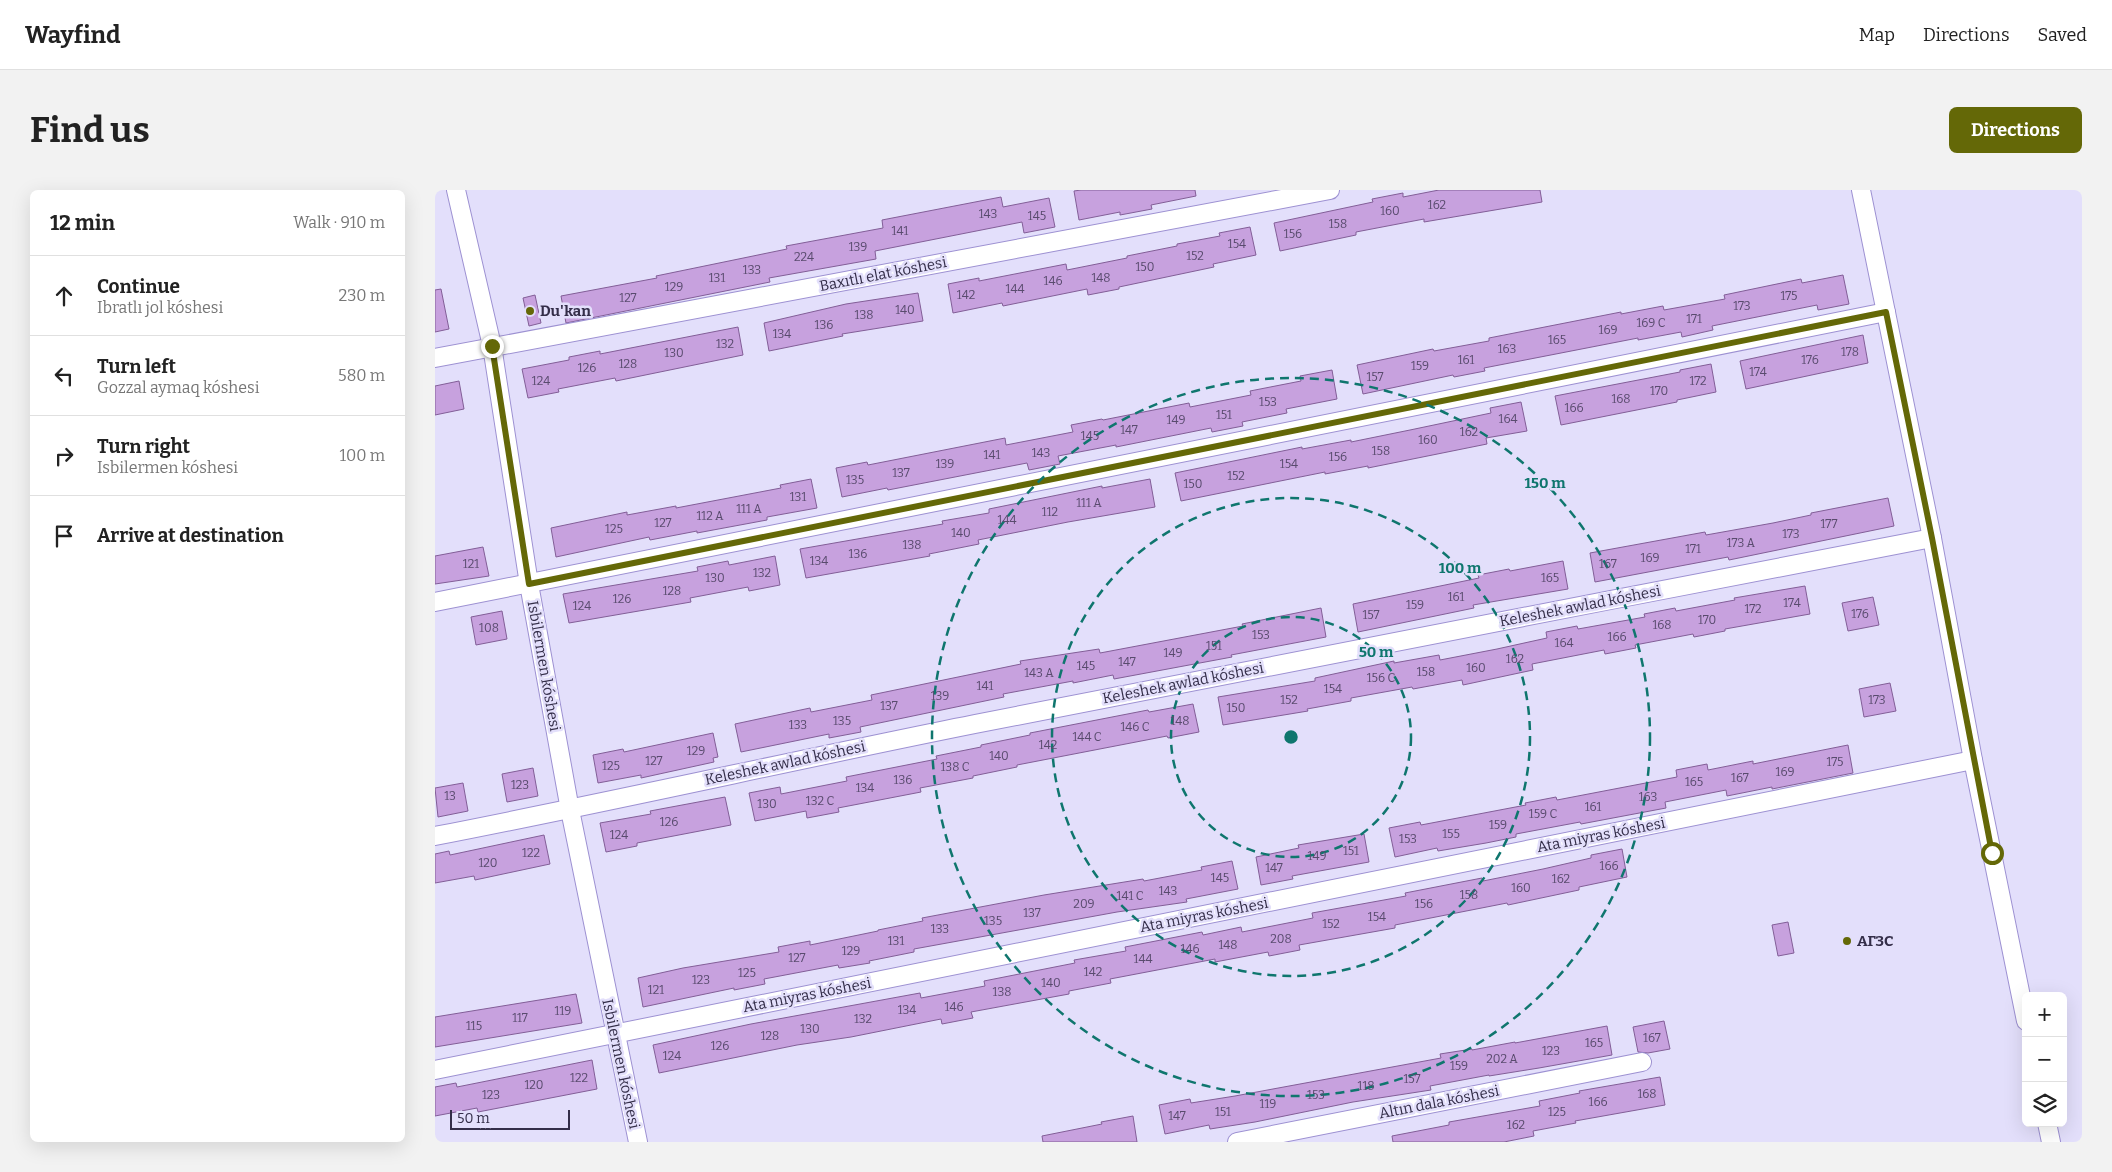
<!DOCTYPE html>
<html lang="en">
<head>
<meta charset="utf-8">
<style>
  :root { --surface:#fff; --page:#f2f2f2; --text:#222; --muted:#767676; --line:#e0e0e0; --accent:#646807 }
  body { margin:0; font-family:Bitter,serif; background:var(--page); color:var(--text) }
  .controls { position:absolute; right:15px; bottom:15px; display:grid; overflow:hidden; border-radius:8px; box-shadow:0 5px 20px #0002 }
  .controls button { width:45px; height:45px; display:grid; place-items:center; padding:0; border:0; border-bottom:1px solid var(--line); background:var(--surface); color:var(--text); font:25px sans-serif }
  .scale { position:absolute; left:15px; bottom:12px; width:120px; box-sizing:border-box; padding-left:5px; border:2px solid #342e49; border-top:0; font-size:14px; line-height:18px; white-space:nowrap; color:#342e49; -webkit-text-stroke:4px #e3dffb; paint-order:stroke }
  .stop { position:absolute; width:15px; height:15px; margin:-11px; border:4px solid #646807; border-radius:50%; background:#fff }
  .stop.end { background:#646807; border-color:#fff; box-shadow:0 1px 5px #0008 }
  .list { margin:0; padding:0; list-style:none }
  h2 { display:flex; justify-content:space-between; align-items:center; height:65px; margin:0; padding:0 20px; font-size:21px }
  h2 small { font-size:16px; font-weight:400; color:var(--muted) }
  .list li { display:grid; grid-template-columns:32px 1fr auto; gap:15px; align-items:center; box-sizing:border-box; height:80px; padding:0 20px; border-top:1px solid var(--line) }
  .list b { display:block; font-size:19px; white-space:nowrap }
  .list p { margin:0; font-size:16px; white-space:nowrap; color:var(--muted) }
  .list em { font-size:16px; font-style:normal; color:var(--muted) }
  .icon { flex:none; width:28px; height:28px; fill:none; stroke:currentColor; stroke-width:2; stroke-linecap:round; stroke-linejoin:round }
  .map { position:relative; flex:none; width:1647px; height:952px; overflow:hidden; border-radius:8px }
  header { display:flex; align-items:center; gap:30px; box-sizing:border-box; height:70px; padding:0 25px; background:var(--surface); border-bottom:1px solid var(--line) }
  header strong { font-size:24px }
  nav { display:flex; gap:28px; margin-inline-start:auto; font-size:18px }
  .intro { display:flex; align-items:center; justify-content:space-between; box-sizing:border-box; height:120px; padding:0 30px }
  h1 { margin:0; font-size:35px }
  .button { padding:12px 22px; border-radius:8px; background:var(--accent); color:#fff; font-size:18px; font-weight:700 }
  main { display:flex; gap:30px; padding:0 30px }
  aside { flex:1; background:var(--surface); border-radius:8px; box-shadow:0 5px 20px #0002 }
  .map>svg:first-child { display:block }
  .building { fill:#c7a1de; stroke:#825e97 }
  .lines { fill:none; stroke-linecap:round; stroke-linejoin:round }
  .minor-casing { stroke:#9d91d2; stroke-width:20 }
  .minor { stroke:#fff; stroke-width:18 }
  .route { stroke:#646807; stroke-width:6 }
  .ring { fill:none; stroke:#0f766e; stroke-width:2.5; stroke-dasharray:9 6 }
  .poi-dot { fill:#646807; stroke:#e3dffb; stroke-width:2 }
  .labels { text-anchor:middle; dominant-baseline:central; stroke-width:5; stroke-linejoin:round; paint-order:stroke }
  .number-label { font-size:12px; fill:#594b6e }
  .street-label { font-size:15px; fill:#342e49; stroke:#e3dffb }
  .poi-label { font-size:15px; font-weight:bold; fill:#342e49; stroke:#e3dffb; text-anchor:start }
  .centre { fill:#0f766e; stroke:#e3dffb; stroke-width:2.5 }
  .ring-label { font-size:15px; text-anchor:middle; font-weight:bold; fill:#0f766e; stroke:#e3dffb; stroke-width:5; stroke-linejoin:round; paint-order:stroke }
</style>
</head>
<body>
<header>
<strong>Wayfind</strong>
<nav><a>Map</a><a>Directions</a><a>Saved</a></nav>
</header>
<div class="intro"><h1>Find us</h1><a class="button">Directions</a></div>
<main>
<aside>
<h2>12 min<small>Walk · 910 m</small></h2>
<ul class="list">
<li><svg class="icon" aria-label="ahead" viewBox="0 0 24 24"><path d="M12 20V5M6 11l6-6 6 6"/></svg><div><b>Continue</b><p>Ibratlı jol kóshesi</p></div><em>230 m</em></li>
<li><svg class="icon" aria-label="left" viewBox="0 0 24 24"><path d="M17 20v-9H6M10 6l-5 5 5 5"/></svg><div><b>Turn left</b><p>Gozzal aymaq kóshesi</p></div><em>580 m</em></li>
<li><svg class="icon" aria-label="right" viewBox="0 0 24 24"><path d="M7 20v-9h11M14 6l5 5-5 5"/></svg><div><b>Turn right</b><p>Isbilermen kóshesi</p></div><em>100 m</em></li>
<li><svg class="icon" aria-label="arrive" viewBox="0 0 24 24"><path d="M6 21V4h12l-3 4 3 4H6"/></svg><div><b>Arrive at destination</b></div></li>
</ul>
</aside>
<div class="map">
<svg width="1647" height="952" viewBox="0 0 1647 952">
  <rect width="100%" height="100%" fill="#e3dffb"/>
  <g class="building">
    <path d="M646,0h114l1,6 -45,9 1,4 -32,6v-3l-41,8 -5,-29z"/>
    <path d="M1004,0h101l2,12 -118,20v-3l-68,13v3l-76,16 -6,-28 99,-21 -1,-3 31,-6v4z"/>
    <path d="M566,7l2,10 46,-9 6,29 -31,6 -2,-11 -147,29 1,8 -107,19 1,4 -204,41 -5,-27 96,-18 -1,-2 131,-27 -1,-3 97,-18 -1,-8z"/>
    <path d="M815,37l6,28 -43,9 1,3 -95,20v2l-31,6 -1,-6 -84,17 -1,-3 -49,10 -5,-29 31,-6v3l87,-17 1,6 60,-12v-2l50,-10v-2l43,-8 -1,-3z"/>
    <path d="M1408,85l6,29 -31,6 -1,-5 -105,21 1,4 -31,7 -1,-5 -43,8v-2l-154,30 1,3 -31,6 -1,-2 -90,19 -6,-29 76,-16 1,2 55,-10v-3l132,-26v2l42,-8 1,4 61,-11 -1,-4 77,-16 1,4z"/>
    <path d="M6,99l8,40 -14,3v-42z"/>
    <path d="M483,103l5,28 -81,13 1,2 -74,15 -5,-28 82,-19z"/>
    <path d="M100,105l6,28 -12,3 -6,-28z"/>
    <path d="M303,137l5,28 -127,26 -1,-3 -57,11 1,3 -31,6 -6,-29 47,-9v-3l31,-6v3z"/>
    <path d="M1428,145l5,28 -122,26 -6,-28z"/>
    <path d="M1276,174l5,28 -39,8v2l-116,23 -6,-29 125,-24v-2z"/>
    <path d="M897,180l5,29 -51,10 1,4 -45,9 1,4 -31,6 -1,-4 -95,19v-2l-58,11 2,8 -31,6 -2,-7 -139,27 -1,-2 -45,9 -6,-29 31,-6 1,3 137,-27 1,7 67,-13 -2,-7 31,-6 1,1 86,-17 1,4 61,-12 -1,-4 51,-10 -1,-5z"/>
    <path d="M24,191l5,28 -29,6v-29z"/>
    <path d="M1086,212l6,29 -41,7 1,6 -119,24v-2l-43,8v-2l-144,29 -6,-28 127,-26v2l49,-9v2l59,-12 81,-17 -1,-5z"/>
    <path d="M376,289l6,29 -50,9v3l-70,13v-2l-47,9 -1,-3 -93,20 -5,-29 76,-16v3l49,-9v2l105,-20 -1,-3z"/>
    <path d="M715,289l5,28 -87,15 -90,18 1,4 -50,10 1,2 -124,22 -6,-29 143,-25 -1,-3 47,-8v-4l113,-23v2z"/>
    <path d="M1453,308l6,28 -165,34 -1,-3 -133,25 -5,-29 115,-21 1,3 67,-12 38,-8v-2z"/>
    <path d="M48,357l6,29 -54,8v-28z"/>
    <path d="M340,366l5,29 -31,6 -1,-4 -58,11 1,4 -122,21 -6,-29 135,-23 -1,-4 31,-6 1,4z"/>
    <path d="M1128,371l5,28 -95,16 1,3 -116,24 -5,-28 126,-26 -1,-3 31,-6 1,2z"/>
    <path d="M1370,396l5,28 -85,15v2l-31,6 -1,-3 -58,11 1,3 -31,6 -1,-4 -72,14 1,6 -70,15 -1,-5 -49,9 -1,-2 -61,11v3l-44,8 1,2 -85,14 -5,-28 97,-16v-3l79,-17v2l45,-8 1,5 57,-11 50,-11 -1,-6 31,-6 1,3 67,-12 -1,-3 31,-6 1,3 59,-11 -1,-2z"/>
    <path d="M1438,407l6,28 -31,6 -6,-28z"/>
    <path d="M886,418l5,29 -95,18 1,2 -118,22 -1,-4 -40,8v-2l-70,13 1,3 -144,30 1,5 -32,6v-4l-88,18 -6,-28 75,-16 1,4 61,-12 -1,-5 150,-31 -1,-3 79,-12 1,4 143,-27 -1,-2z"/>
    <path d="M67,421l5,28 -31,6 -5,-28z"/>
    <path d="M1455,493l6,28 -32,6 -5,-28z"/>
    <path d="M758,514l6,28 -31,6 -1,-2 -150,29v2l-44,9v2l-53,10 1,4 -83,16 1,4 -32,6 -1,-7 -51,10 -6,-28 31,-6 1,7 66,-13 -1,-4 91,-18 -1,-3 45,-9v-2l49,-10v-2l118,-23 1,2z"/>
    <path d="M278,543l5,24 -5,1 1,4 -73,16v-3l-43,8 -5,-28 30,-6 1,3z"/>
    <path d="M1413,555l5,28 -81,16v-2l-45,9 -1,-6 -61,12 1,6 -85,16 -1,-2 -64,12v3l-30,6 -48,8 -1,-3 -42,9 -6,-29 31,-6 1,3 105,-20 -1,-2 31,-6 1,3 120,-23 -1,-7 31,-6 1,6 45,-9v3z"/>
    <path d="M98,578l5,28 -31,6 -5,-28z"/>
    <path d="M28,593l5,28 -30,6 -3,-29z"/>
    <path d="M290,607l6,28 -94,18v3l-31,6 -6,-29 51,-9 -1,-3z"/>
    <path d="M929,644l5,28 -77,14 1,3 -32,6 -5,-28 43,-9 -1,-3z"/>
    <path d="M109,645l6,29 -75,16 -1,-4 -39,7v-29l14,-3 1,4z"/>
    <path d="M1187,659l5,28 -48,10v3l-71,15 -1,-2 -112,22v3l-96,17 1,5 -31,6 -1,-4 -53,10v-3l-105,20 1,4 -42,8v3l-98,18 2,6 -31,6 -1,-5 -90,18 -54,8 -138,28 -6,-28 98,-21 169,-31 1,5 64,-12 -1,-5 91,-18 -1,-3 52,-9 -1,-4 77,-15 1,3 38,-8 1,5 71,-14 -1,-5 94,-17 -1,-3 77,-15 1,3 60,-12 48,-11v-3z"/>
    <path d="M797,671l6,28 -52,10 1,3 -70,10 -137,25 -66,12v3l-45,9 1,2 -31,5 -1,-3 -74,14 1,5 -31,6v-2l-91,19 -5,-29 45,-10 96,-16 -1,-5 32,-6v4l68,-14v-1l45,-9 -1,-3 122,-23 99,-16 1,2 58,-11 -1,-3z"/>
    <path d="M1353,732l6,31 -16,3 -6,-31z"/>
    <path d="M141,804l6,29 -147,24v-30z"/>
    <path d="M1229,831l6,28 -22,4 -10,-1 -5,-25z"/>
    <path d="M1172,836l5,29 -73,13 -50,8v-1l-59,11 1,4 -78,12 -98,20 -45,7 -1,-4 -44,9 -6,-29 31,-6 1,4 44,-7 206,-38 -1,-4 32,-5v1l43,-8v1z"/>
    <path d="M157,870l5,29 -119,23 -1,-4 -42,8v-29l21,-4 1,4z"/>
    <path d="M1225,887l5,28 -90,16 1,2 -43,8 1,5 -30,6h-111l-1,-6 57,-11v-3l91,-16 -1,-5 41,-8 -1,-2z"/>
    <path d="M698,926l4,26h-94l-1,-6 60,-12 -1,-2z"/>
  </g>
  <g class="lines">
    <g class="minor-casing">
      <g id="minor">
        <path d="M21,0l36,156 37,238 41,226 68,332"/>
        <path d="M1426,0l71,348 41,222 53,261"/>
        <path d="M0,168l895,-168"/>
        <path d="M0,412l1451,-290"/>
        <path d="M0,646c181,-35 360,-76 540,-112 319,-64 638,-124 957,-186"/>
        <path d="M0,880l1538,-310"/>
        <path d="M1612,933l4,19"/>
        <path d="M802,952l405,-80"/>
      </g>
    </g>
    <use href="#minor" class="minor"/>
  </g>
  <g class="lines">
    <path class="route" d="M57,156l37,238 1357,-272 46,226 60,315"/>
  </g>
  <g class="ring">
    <circle cx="856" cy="547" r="120"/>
    <circle cx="856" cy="547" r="239"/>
    <circle cx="856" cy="547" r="359"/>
  </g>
  <g class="poi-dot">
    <circle cx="95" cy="121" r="5"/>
    <circle cx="1412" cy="751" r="5"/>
  </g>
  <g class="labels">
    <g class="number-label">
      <text x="1002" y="15">162</text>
      <text x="955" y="21">160</text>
      <text x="553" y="24">143</text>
      <text x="602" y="26">145</text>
      <text x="903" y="34">158</text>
      <text x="465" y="41">141</text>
      <text x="858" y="44">156</text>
      <text x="802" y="54">154</text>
      <text x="423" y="57">139</text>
      <text x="760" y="66">152</text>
      <text x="369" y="67">224</text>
      <text x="710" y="77">150</text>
      <text x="317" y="80">133</text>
      <text x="282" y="88">131</text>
      <text x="666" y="88">148</text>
      <text x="618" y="91">146</text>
      <text x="239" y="97">129</text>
      <text x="580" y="99">144</text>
      <text x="531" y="105">142</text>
      <text x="1354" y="106">175</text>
      <text x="193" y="108">127</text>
      <text x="1307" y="116">173</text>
      <text x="470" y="120">140</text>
      <text x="429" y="125">138</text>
      <text x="1259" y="129">171</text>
      <text x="1216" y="133">169 С</text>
      <text x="389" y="135">136</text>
      <text x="1173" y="140">169</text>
      <text x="347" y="144">134</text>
      <text x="1122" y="150">165</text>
      <text x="290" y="154">132</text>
      <text x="1072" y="159">163</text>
      <text x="1415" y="162">178</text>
      <text x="239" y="163">130</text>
      <text x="1031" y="170">161</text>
      <text x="1375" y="170">176</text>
      <text x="193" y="174">128</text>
      <text x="985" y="176">159</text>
      <text x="152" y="178">126</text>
      <text x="1323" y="182">174</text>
      <text x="940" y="187">157</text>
      <text x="106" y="191">124</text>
      <text x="1263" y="191">172</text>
      <text x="1224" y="201">170</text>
      <text x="1186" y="209">168</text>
      <text x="833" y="212">153</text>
      <text x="1139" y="218">166</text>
      <text x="789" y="225">151</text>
      <text x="1073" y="229">164</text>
      <text x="741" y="230">149</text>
      <text x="694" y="240">147</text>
      <text x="1034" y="242">162</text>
      <text x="655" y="246">145</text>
      <text x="993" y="250">160</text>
      <text x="946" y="261">158</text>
      <text x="606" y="263">143</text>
      <text x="557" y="265">141</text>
      <text x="903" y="267">156</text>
      <text x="510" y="274">139</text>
      <text x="854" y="274">154</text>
      <text x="466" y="283">137</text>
      <text x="801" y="286">152</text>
      <text x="420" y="290">135</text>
      <text x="758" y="294">150</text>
      <text x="363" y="307">131</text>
      <text x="654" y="313">111 А</text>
      <text x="314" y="319">111 А</text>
      <text x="615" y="322">112</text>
      <text x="275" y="326">112 А</text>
      <text x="572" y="330">144</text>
      <text x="228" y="333">127</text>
      <text x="1394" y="334">177</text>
      <text x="179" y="339">125</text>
      <text x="526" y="343">140</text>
      <text x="1356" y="344">173</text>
      <text x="1306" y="353">173 А</text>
      <text x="477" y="355">138</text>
      <text x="1258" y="359">171</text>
      <text x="423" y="364">136</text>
      <text x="1215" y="368">169</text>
      <text x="384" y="371">134</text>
      <text x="36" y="374">121</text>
      <text x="1173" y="374">167</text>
      <text x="327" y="383">132</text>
      <text x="280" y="388">130</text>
      <text x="1115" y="388">165</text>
      <text x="237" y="401">128</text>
      <text x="1021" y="407">161</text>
      <text x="187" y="409">126</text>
      <text x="1357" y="413">174</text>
      <text x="980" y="415">159</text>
      <text x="147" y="416">124</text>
      <text x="1318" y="419">172</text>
      <text x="1425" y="424">176</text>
      <text x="936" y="425">157</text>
      <text x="1272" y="430">170</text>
      <text x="1227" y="435">168</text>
      <text x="54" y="438">108</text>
      <text x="826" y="445">153</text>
      <text x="1182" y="447">166</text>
      <text x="1129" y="453">164</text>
      <text x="779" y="456">151</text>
      <text x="738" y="463">149</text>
      <text x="1080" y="469">162</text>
      <text x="692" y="472">147</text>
      <text x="651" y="476">145</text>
      <text x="1041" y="478">160</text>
      <text x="991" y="482">158</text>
      <text x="604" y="483">143 А</text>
      <text x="946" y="488">156 С</text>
      <text x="550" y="496">141</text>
      <text x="898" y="499">154</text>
      <text x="505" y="506">139</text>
      <text x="854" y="510">152</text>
      <text x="1442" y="510">173</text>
      <text x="454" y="516">137</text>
      <text x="801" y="518">150</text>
      <text x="407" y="531">135</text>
      <text x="745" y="531">148</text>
      <text x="363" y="535">133</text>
      <text x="700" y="537">146 С</text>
      <text x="652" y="547">144 С</text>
      <text x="613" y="555">142</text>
      <text x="261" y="561">129</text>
      <text x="564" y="566">140</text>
      <text x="219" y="571">127</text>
      <text x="1400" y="572">175</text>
      <text x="176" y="576">125</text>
      <text x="520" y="577">138 С</text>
      <text x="1350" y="582">169</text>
      <text x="1305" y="588">167</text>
      <text x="468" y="590">136</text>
      <text x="1259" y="592">165</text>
      <text x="85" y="595">123</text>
      <text x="430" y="598">134</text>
      <text x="15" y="606">13</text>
      <text x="1213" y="607">163</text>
      <text x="385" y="611">132 С</text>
      <text x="332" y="614">130</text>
      <text x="1158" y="617">161</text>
      <text x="1108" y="624">159 С</text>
      <text x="234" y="632">126</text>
      <text x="1063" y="635">159</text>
      <text x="1016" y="644">155</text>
      <text x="184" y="645">124</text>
      <text x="973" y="649">153</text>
      <text x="916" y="661">151</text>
      <text x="96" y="663">122</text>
      <text x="882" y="666">149</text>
      <text x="53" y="673">120</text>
      <text x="1174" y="676">166</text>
      <text x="839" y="678">147</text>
      <text x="785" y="688">145</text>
      <text x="1126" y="689">162</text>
      <text x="1086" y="698">160</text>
      <text x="733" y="701">143</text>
      <text x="1034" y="705">158</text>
      <text x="695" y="706">141 С</text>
      <text x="649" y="714">209</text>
      <text x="989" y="714">156</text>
      <text x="597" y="723">137</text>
      <text x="942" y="727">154</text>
      <text x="558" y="731">135</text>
      <text x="896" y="734">152</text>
      <text x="505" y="739">133</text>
      <text x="846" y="749">208</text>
      <text x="461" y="751">131</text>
      <text x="793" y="755">148</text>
      <text x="755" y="759">146</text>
      <text x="416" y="761">129</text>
      <text x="362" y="768">127</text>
      <text x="708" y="769">144</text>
      <text x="658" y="782">142</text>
      <text x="312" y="783">125</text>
      <text x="266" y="790">123</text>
      <text x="616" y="793">140</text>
      <text x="221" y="800">121</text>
      <text x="567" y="802">138</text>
      <text x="519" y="817">146</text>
      <text x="472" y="820">134</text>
      <text x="128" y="821">119</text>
      <text x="85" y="828">117</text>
      <text x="428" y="829">132</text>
      <text x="39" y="836">115</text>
      <text x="375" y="839">130</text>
      <text x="335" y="846">128</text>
      <text x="1217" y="848">167</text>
      <text x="1159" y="853">165</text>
      <text x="285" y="856">126</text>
      <text x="1116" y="861">123</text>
      <text x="237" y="866">124</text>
      <text x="1067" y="869">202 А</text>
      <text x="1024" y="876">159</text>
      <text x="144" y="888">122</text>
      <text x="977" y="889">157</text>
      <text x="99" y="895">120</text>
      <text x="931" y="896">118</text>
      <text x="1212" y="904">168</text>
      <text x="56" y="905">123</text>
      <text x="881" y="905">153</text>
      <text x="1163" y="912">166</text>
      <text x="833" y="914">119</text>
      <text x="788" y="922">151</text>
      <text x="1122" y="922">125</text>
      <text x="742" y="926">147</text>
      <text x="1081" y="935">162</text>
    </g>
    <g class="street-label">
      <text transform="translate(448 84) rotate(-11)">Baxıtlı elat kóshesi</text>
      <text transform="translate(1145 416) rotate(-11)">Keleshek awlad kóshesi</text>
      <text transform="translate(109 476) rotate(80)">Isbilermen kóshesi</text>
      <text transform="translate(748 493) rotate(-11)">Keleshek awlad kóshesi</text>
      <text transform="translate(350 573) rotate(-12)">Keleshek awlad kóshesi</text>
      <text transform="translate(1166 645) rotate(-11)">Ata miyras kóshesi</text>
      <text transform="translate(769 725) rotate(-11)">Ata miyras kóshesi</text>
      <text transform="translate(372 805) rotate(-11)">Ata miyras kóshesi</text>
      <text transform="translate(186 874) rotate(78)">Isbilermen kóshesi</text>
      <text transform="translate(1004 912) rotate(-11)">Altın dala kóshesi</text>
    </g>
    <g class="poi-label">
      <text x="105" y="121">Du'kan</text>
      <text x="1422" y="751">АГЗС</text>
    </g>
  </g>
  <circle cx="856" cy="547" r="8" class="centre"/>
  <g class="ring-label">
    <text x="1110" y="298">150 m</text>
    <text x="1025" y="383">100 m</text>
    <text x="941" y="467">50 m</text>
  </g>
</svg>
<div class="controls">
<button>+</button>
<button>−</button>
<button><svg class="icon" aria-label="layers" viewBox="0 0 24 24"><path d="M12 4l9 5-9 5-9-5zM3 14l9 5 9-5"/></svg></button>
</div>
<div class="scale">50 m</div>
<div class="stop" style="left:1557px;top:663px"></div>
<div class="stop end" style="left:57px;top:156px"></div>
</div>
</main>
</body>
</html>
